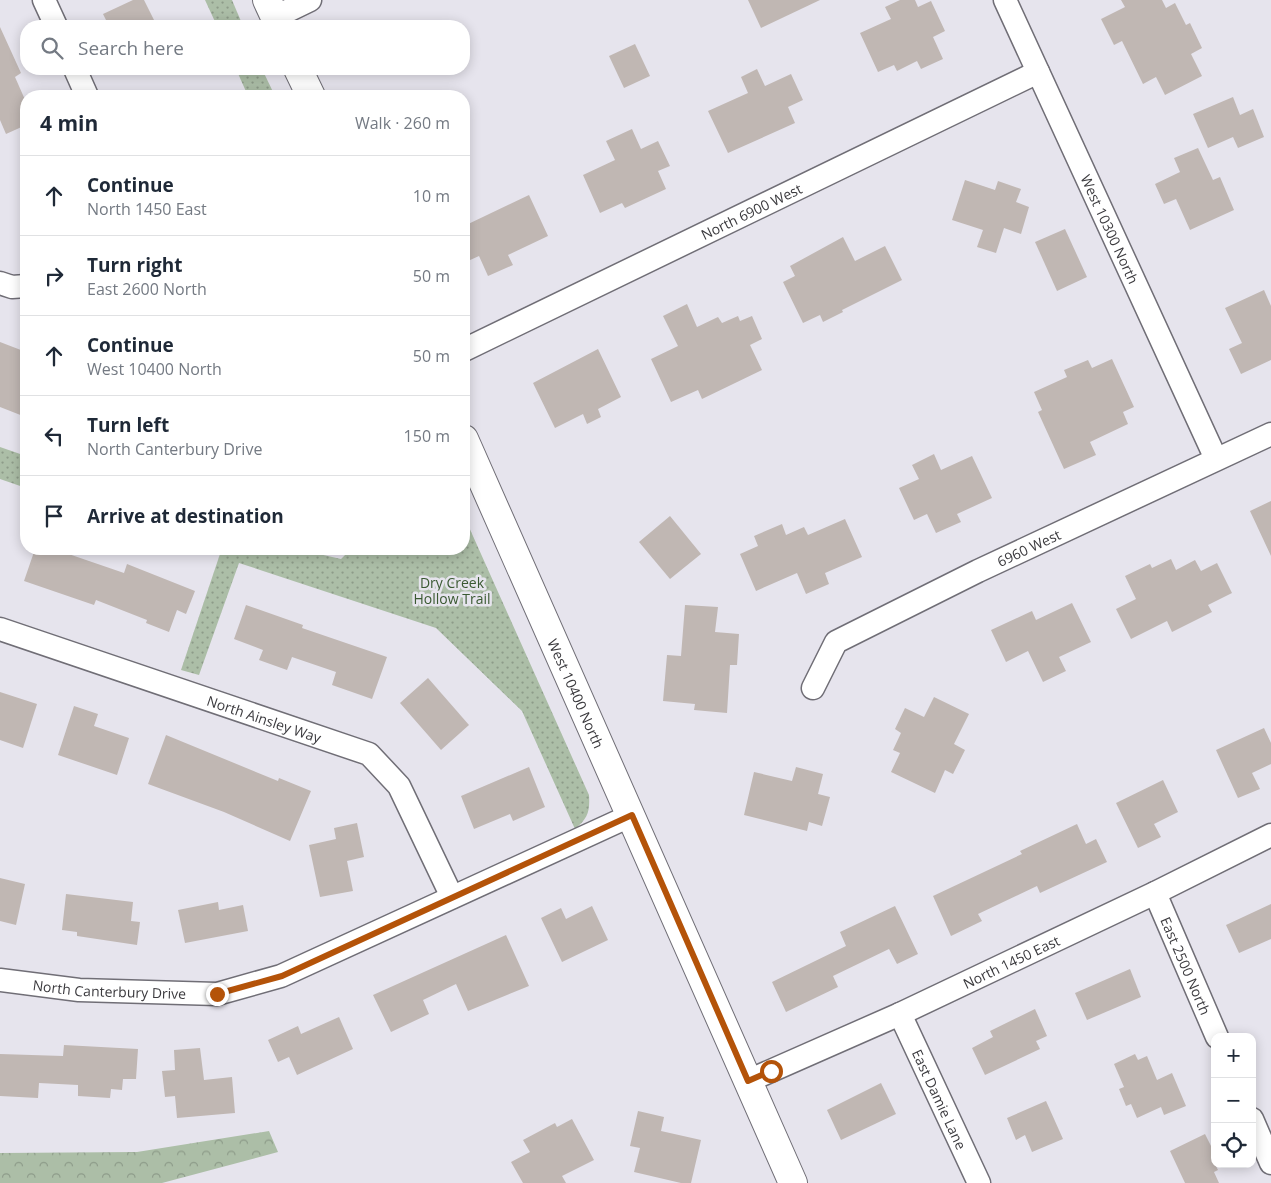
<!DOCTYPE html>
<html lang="en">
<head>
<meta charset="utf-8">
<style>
  :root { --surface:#fff; --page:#f2f2f3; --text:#1f2937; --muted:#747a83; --line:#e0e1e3 }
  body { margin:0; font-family:"Open Sans",sans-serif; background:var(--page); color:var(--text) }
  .controls { position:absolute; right:15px; bottom:15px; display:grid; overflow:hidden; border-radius:10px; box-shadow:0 2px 12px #0003 }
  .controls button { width:45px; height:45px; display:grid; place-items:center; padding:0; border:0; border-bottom:1px solid var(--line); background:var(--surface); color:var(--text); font:25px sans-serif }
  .stop { position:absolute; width:15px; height:15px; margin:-11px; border:4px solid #b45309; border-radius:50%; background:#fff }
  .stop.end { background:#b45309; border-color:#fff; box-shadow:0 1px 5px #0008 }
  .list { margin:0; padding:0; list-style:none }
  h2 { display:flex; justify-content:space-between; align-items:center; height:65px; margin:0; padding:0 20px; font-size:21px }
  h2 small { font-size:16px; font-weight:400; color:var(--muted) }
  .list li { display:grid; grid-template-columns:32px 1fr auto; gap:15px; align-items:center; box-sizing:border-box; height:80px; padding:0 20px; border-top:1px solid var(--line) }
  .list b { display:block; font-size:19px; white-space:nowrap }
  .list p { margin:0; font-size:16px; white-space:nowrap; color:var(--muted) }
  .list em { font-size:16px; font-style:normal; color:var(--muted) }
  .icon { flex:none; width:28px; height:28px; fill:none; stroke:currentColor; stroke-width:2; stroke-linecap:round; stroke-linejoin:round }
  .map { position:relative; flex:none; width:1271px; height:1183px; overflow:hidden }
  .search { position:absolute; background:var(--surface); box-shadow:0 2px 12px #0003; left:20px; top:20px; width:450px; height:55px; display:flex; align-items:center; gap:12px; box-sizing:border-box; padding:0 18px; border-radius:20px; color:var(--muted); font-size:19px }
  .panel { position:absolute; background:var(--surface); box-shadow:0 2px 12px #0003; left:20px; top:90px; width:450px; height:465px; border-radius:20px }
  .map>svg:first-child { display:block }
  .forest { fill:url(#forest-crowns) }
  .park { fill:url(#park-dots) }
  .building { fill:#c0b7b3 }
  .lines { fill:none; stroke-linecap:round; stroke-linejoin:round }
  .minor-casing { stroke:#706e76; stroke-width:25 }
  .tertiary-casing { stroke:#706e76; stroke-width:30 }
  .minor { stroke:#fff; stroke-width:22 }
  .tertiary { stroke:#fff; stroke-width:28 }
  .route { stroke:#b45309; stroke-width:6 }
  .labels { text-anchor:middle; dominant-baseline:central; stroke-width:5; stroke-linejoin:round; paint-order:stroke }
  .street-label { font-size:14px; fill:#3b3a3e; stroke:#e6e4ed }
  .park-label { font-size:14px; fill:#3a5932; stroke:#e6e4ed }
</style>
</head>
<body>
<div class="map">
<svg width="1271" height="1183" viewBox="0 0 1271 1183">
  <defs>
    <pattern id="forest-crowns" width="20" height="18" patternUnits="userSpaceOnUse" patternTransform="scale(1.25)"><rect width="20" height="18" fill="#acbea7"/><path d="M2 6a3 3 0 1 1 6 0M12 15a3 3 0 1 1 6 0" fill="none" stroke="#8d9b89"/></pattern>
    <pattern id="park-dots" width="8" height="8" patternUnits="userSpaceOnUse" patternTransform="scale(1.25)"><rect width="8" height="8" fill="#acbea7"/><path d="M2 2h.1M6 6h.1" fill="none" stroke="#8d9b89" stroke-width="1.8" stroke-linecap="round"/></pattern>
  </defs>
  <rect width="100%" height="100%" fill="#e6e4ed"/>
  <path class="forest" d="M269,1131l9,21 -116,31h-162v-30l137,-1z"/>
  <g class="park">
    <path d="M205,0h27l11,26h-26z"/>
    <path d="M236,69h26l13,27h-27z"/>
    <path d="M0,447l26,9v32l-26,-9z"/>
    <path d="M464,516l125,279c1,17 -1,23 -14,34l-53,-118 -86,-83 -197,-65 -40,112 -18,-5 39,-116 -15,-5h92l44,10 10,-10h113z"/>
  </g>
  <g class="building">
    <path d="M133,0h11l13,26h-48l-6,-12z"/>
    <path d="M748,0h72l-59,28z"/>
    <path d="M900,0h15l3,7 13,-6 14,30 -12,6 10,22 -22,10 -4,-8 -20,10 -3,-6 -16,7 -18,-39 31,-14 -6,-12z"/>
    <path d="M1121,0h41l4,8 9,-5 11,22 4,-2 12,25 -11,6 11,22 -37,19 -9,-18 -13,7 -21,-43 -8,4 -13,-26 24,-12z"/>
    <path d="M0,27l21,46 -6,4 11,25v23l-20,9 -6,-14z"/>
    <path d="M635,44l15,32 -26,12 -15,-32z"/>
    <path d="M757,69l8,17 26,-12 12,26 -15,7 7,16 -67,30 -20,-42 40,-18 -7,-16z"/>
    <path d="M1233,97l7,18 13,-6 11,28 -26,11 -5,-11 -25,11 -15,-34z"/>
    <path d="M632,129l9,20 17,-8 12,25 -12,5 8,18 -41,19 -3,-5 -22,10 -17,-38 32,-15 -9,-19z"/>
    <path d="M1198,148l15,32 7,-3 14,33 -44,20 -14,-31 -12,5 -9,-20 25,-12 -6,-14z"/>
    <path d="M965,180l30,10 3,-9 23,8 -5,13 13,5 -8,27 -17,-6 -8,25 -19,-6 6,-17 -31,-10z"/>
    <path d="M529,195l19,41 -40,19 5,10 -25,11 -9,-20 -11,5 -4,-9v-26z"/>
    <path d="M1065,229l22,48 -30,14 -22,-49z"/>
    <path d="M843,237l12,24 30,-15 17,34 -60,30 1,2 -20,10 -3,-7 -17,8 -20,-41 12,-6 -5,-10z"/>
    <path d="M1264,290l7,16v54l-30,14 -12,-25 13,-6 -17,-35z"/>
    <path d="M687,304l10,23 21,-10 4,6 16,-7 2,5 12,-5 10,23 -12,6 12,25 -60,29 -4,-9 -27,12 -20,-43 27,-13 -15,-30z"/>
    <path d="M0,342l26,10v54l-3,10 -23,-9z"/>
    <path d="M598,349l23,48 -23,12 3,8 -14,7 -4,-10 -28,14 -22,-45z"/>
    <path d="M1112,359l22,48 -11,5 5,12 -38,18 6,13 -32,14 -26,-57 4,-2 -8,-18 33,-15 -3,-7 24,-10 4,8z"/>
    <path d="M934,454l7,16 31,-14 20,42 -35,16 4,8 -25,11 -9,-19 -13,6 -15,-32 20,-9 -7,-14z"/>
    <path d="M1271,501v55l-21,-45z"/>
    <path d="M670,516l31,38 -31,25 -31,-37z"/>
    <path d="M845,519l17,38 -37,16 4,11 -23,10 -9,-21 -41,18 -16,-37 18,-8 -4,-10 28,-12 4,11 18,-8 4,8z"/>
    <path d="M35,549h19l70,24 3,-9 68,27 -9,23 -9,-4 -8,22 -23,-9 1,-3 -51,-20 -2,5 -70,-24z"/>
    <path d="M1171,559l5,11 19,-10 6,11 16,-8 15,30 -24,12 4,7 -40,20 -5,-11 -36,18 -15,-30 20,-10 -11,-23 25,-12 2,4z"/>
    <path d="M1072,603l19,39 -32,15 7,14 -23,11 -15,-31 -22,11 -15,-32 41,-19 4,9z"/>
    <path d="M246,605l57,20 -1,3 85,29 -15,42 -40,-14 4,-13 -44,-15 -5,13 -28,-10 4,-10 -29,-11z"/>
    <path d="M685,605l33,2 -3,25 24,2 -2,31h-7l-3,48 -33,-3 1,-6 -32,-3 4,-46 14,1z"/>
    <path d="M428,678l41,47 -28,25 -41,-47z"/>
    <path d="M0,692l37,12 -14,44 -23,-8z"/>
    <path d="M934,697l35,17 -15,30 11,6 -12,24 -8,-4 -10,23 -44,-21 9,-19 -7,-3 8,-17 -6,-4 10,-21 19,9z"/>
    <path d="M74,706l24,8 -4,12 35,12 -12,37 -59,-20z"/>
    <path d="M1264,728l7,15v21l-19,9 8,16 -22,9 -22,-48z"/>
    <path d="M166,735l112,46 1,-3 32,13 -21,50 -66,-29 -76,-28z"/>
    <path d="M529,767l16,40 -32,14 -3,-7 -36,15 -13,-33z"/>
    <path d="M796,767l27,7 -5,20 12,3 -8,29 -13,-4 -2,9 -63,-16 10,-43 38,9z"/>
    <path d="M1163,780l15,32 -24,12 7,13 -23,11 -22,-45z"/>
    <path d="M357,823l7,34 -17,4 6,30 -33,6 -11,-52 27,-6 -2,-11z"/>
    <path d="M1077,824l9,20 10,-5 11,23 -67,31 -3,-7 -59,28 4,7 -31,15 -18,-40 89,-42 -2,-3z"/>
    <path d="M0,878l25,6 -9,41 -16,-4z"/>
    <path d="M66,894l67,8 -2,19 9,1 -3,23 -60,-9v-4l-15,-2z"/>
    <path d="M218,902l1,8 24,-5 5,26 -63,12 -7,-33z"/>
    <path d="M1271,904v35l-32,14 -13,-28z"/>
    <path d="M592,906l16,34 -46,22 -21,-44 20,-10 5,11z"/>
    <path d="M895,906l23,48 -21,10 -8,-15 -56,27 5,11 -52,25 -14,-30 74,-36 -6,-14z"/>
    <path d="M506,935l23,51 -61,25 -12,-27 -33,16 6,14 -38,18 -18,-37z"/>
    <path d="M1130,969l11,28 -54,23 -12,-27z"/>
    <path d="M1035,1009l12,27 -11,5 4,8 -55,26 -13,-27 21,-11 -3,-6z"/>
    <path d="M339,1017l14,32 -56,26 -8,-18 -11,5 -10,-22 30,-14 3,8z"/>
    <path d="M64,1045l74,4 -2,30h-13l-1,11 -11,-1 -1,9 -32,-2v-11l-39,-2 -1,15 -38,-2v-42l63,2z"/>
    <path d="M200,1048l4,32 28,-3 3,36 -58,5 -2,-22 -10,1 -3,-26 13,-1 -1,-20z"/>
    <path d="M1135,1054l3,6 9,-4 10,24 15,-7 14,33 -22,9 -3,-8 -24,11 -6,-14 -5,2 -7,-17 5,-2 -10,-23z"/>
    <path d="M881,1083l15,31 -55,26 -14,-30z"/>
    <path d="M1046,1101l17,38 -31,13 -7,-17 -9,5 -9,-22z"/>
    <path d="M638,1111l26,6 -3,14 40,9 -10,43h-10l-47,-11 6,-24 -10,-2z"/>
    <path d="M572,1119l22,41 -32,16 4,7h-43l-12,-21 19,-10 -7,-12 32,-17 2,4z"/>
    <path d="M1205,1134l10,20v10l3,6 -4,2 5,11h-34l-15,-32z"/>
  </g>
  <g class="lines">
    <g class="minor-casing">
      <g id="minor">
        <path d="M44,0l12,26"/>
        <path id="s1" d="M1005,0l211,459"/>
        <path d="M275,17l35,-17"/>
        <path d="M75,69l12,27"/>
        <path d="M0,283l12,4 14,-1"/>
        <path id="s2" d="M464,350l574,-278"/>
        <path id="s3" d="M0,629l369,125 30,32 53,111"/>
        <path id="s4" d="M813,688l23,-46 142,-71 293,-137"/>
        <path id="s5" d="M1155,893l62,144"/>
        <path id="s6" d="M0,980l79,10 138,4 64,-18 351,-161"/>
        <path id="s7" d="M900,1014l79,169"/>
        <path id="s8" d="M748,1081l152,-67 255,-121 116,-58"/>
        <path d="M1252,1119l19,44"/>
      </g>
    </g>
    <g class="tertiary-casing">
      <g id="tertiary">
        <path d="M267,0l12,26"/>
        <path d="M298,69l13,27"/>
        <path id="s9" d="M464,439l329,744"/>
      </g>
    </g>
    <use href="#minor" class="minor"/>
    <use href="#tertiary" class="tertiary"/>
  </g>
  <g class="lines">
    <path class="route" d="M217,994l65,-18 350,-161 116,266 23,-10"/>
  </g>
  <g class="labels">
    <g class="street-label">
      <text stroke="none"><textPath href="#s2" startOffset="319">North 6900 West</textPath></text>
      <text stroke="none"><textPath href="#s1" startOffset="252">West 10300 North</textPath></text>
      <text stroke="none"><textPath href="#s4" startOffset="266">6960 West</textPath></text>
      <text stroke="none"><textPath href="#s9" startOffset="278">West 10400 North</textPath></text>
      <text stroke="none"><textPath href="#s3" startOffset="279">North Ainsley Way</textPath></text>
      <text stroke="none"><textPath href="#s8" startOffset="289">North 1450 East</textPath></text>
      <text stroke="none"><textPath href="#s5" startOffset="79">East 2500 North</textPath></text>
      <text stroke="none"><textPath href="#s6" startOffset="110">North Canterbury Drive</textPath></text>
      <text stroke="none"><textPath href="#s7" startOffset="94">East Damie Lane</textPath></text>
    </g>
    <g class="park-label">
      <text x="452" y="582">Dry Creek<tspan x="452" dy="16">Hollow Trail</tspan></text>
    </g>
  </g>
</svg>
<div class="controls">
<button>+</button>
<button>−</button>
<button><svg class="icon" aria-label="locate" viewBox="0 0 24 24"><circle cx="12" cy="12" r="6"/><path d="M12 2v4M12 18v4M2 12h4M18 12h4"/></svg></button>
</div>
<div class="stop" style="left:771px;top:1071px"></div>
<div class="stop end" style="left:217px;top:994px"></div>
<div class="search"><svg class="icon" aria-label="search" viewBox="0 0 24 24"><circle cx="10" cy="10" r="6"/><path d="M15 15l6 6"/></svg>Search here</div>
<section class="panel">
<h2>4 min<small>Walk · 260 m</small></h2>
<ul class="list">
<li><svg class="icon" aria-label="ahead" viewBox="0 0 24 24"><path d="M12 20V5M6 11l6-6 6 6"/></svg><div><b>Continue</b><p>North 1450 East</p></div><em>10 m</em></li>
<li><svg class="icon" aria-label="right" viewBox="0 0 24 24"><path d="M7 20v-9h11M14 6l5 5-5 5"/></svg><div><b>Turn right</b><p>East 2600 North</p></div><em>50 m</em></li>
<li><svg class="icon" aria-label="ahead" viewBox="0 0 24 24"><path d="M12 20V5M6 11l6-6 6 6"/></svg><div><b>Continue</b><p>West 10400 North</p></div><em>50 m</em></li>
<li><svg class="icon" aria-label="left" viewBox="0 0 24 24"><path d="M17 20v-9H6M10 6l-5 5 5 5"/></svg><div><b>Turn left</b><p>North Canterbury Drive</p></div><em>150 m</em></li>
<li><svg class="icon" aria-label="arrive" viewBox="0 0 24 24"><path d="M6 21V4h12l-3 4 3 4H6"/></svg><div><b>Arrive at destination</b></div></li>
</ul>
</section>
</div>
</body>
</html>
